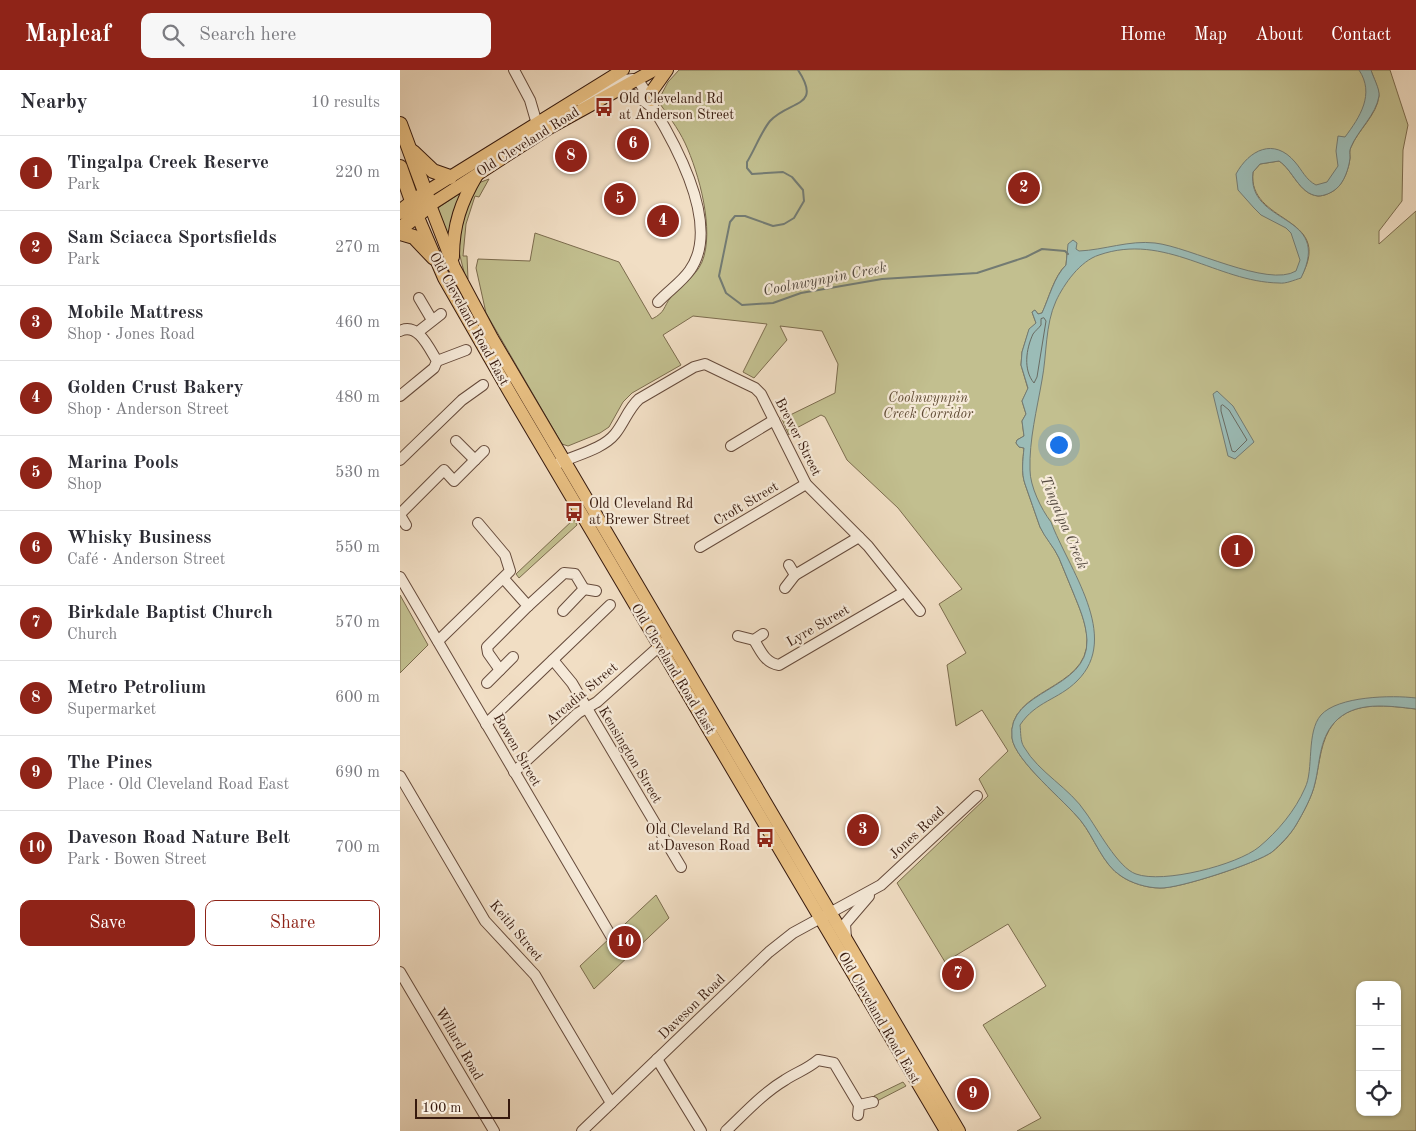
<!DOCTYPE html>
<html lang="en">
<head>
<meta charset="utf-8">
<style>
  :root { --surface:#fff; --page:#f7f7f7; --text:#2b2b33; --muted:#7c7c81; --line:#e1e1e2; --accent:#8f2418 }
  body { margin:0; font-family:"Old Standard TT",serif; background:var(--page); color:var(--text) }
  .controls { position:absolute; right:15px; bottom:15px; display:grid; overflow:hidden; border-radius:10px; box-shadow:0 1px 4px #0004 }
  .controls button { width:45px; height:45px; display:grid; place-items:center; padding:0; border:0; border-bottom:1px solid var(--line); background:var(--surface); color:var(--text); font:25px sans-serif }
  .scale { position:absolute; left:15px; bottom:12px; width:95px; box-sizing:border-box; padding-left:5px; border:2px solid #371a0e; border-top:0; font-size:14px; line-height:18px; white-space:nowrap; color:#371a0e; -webkit-text-stroke:4px #f6ead9; paint-order:stroke }
  .you { position:absolute; left:658px; top:374px; width:18px; height:18px; margin:-12px; border:4px solid #fff; border-radius:50%; background:#1a73e8; box-shadow:0 0 0 8px #1a73e833 }
  .badge { display:grid; place-items:center; width:32px; height:32px; border-radius:50%; background:var(--accent); color:#fff; font-size:16px; font-weight:700 }
  .pin { position:absolute; translate:-50% -50%; border:2px solid #fff; box-shadow:0 1px 5px #0006 }
  .list { margin:0; padding:0; list-style:none }
  h2 { display:flex; justify-content:space-between; align-items:center; height:65px; margin:0; padding:0 20px; font-size:21px }
  h2 small { font-size:16px; font-weight:400; color:var(--muted) }
  .list li { display:grid; grid-template-columns:32px 1fr auto; gap:15px; align-items:center; box-sizing:border-box; height:75px; padding:0 20px; border-top:1px solid var(--line) }
  .list b { display:block; font-size:19px; white-space:nowrap }
  .list p { margin:0; font-size:16px; white-space:nowrap; color:var(--muted) }
  .list em { font-size:16px; font-style:normal; color:var(--muted) }
  .actions { display:flex; gap:10px; padding:15px 20px }
  .actions a { flex:1; padding:11px 0; border:1px solid var(--accent); border-radius:10px; text-align:center; font-size:18px; color:var(--accent) }
  .actions .main { background:var(--accent); color:#fff }
  .icon { flex:none; width:28px; height:28px; fill:none; stroke:currentColor; stroke-width:2; stroke-linecap:round; stroke-linejoin:round }
  .map { position:relative; flex:none; width:1016px; height:1061px; overflow:hidden }
  header { display:flex; align-items:center; gap:30px; box-sizing:border-box; height:70px; padding:0 25px; background:var(--accent); color:#fff }
  header strong { font-size:24px }
  nav { display:flex; gap:28px; margin-inline-start:auto; font-size:18px }
  .search { width:350px; height:45px; background:var(--page); display:flex; align-items:center; gap:12px; box-sizing:border-box; padding:0 18px; border-radius:10px; color:var(--muted); font-size:19px }
  main { display:flex }
  aside { flex:1; background:var(--surface) }
  .map>svg:first-child { display:block }
  .green { fill:#c2bf8f; stroke:#7c6c4e; fill-rule:evenodd }
  .water { fill:#9bbcb7; stroke:#737b73 }
  .lines { fill:none; stroke-linecap:round; stroke-linejoin:round }
  .shore { stroke:#696b62; stroke-width:1 }
  .stream { stroke:#737b73; stroke-width:2 }
  .minor-casing { stroke:#664b3c; stroke-width:12 }
  .major-casing { stroke:#371a0e; stroke-width:14 }
  .highway-casing { stroke:#371a0e; stroke-width:16 }
  .minor { stroke:#f6ead9; stroke-width:10 }
  .major { stroke:#e8bf82; stroke-width:12 }
  .highway { stroke:#e8bf82; stroke-width:14 }
  .labels { text-anchor:middle; dominant-baseline:central; stroke-width:4.5; stroke-linejoin:round; paint-order:stroke }
  .poi-label { font-size:14px; fill:#371a0e; stroke:#f6ead9; text-anchor:start }
  .street-label { font-size:14px; fill:#371a0e; stroke:#f6ead9 }
  .park-label { font-size:14px; font-style:italic; fill:#614c35; stroke:#f6ead9 }
  .water-label { font-size:15px; font-style:italic; fill:#554b41; stroke:#f6ead9 }
</style>
</head>
<body>
<header>
<strong>Mapleaf</strong>
<div class="search"><svg class="icon" aria-label="search" viewBox="0 0 24 24"><circle cx="10" cy="10" r="6"/><path d="M15 15l6 6"/></svg>Search here</div>
<nav><a>Home</a><a>Map</a><a>About</a><a>Contact</a></nav>
</header>
<main>
<aside>
<h2>Nearby<small>10 results</small></h2>
<ul class="list">
<li><span class="badge">1</span><div><b>Tingalpa Creek Reserve</b><p>Park</p></div><em>220 m</em></li>
<li><span class="badge">2</span><div><b>Sam Sciacca Sportsfields</b><p>Park</p></div><em>270 m</em></li>
<li><span class="badge">3</span><div><b>Mobile Mattress</b><p>Shop · Jones Road</p></div><em>460 m</em></li>
<li><span class="badge">4</span><div><b>Golden Crust Bakery</b><p>Shop · Anderson Street</p></div><em>480 m</em></li>
<li><span class="badge">5</span><div><b>Marina Pools</b><p>Shop</p></div><em>530 m</em></li>
<li><span class="badge">6</span><div><b>Whisky Business</b><p>Café · Anderson Street</p></div><em>550 m</em></li>
<li><span class="badge">7</span><div><b>Birkdale Baptist Church</b><p>Church</p></div><em>570 m</em></li>
<li><span class="badge">8</span><div><b>Metro Petrolium</b><p>Supermarket</p></div><em>600 m</em></li>
<li><span class="badge">9</span><div><b>The Pines</b><p>Place · Old Cleveland Road East</p></div><em>690 m</em></li>
<li><span class="badge">10</span><div><b>Daveson Road Nature Belt</b><p>Park · Bowen Street</p></div><em>700 m</em></li>
</ul>
<div class="actions"><a class="main">Save</a><a>Share</a></div>
</aside>
<div class="map">
<svg width="1016" height="1061" viewBox="0 0 1016 1061">
  <rect width="100%" height="100%" fill="#f1dec4"/>
  <filter id="stains"><feTurbulence type="fractalNoise" baseFrequency=".004" numOctaves="4"/><feColorMatrix values="0 0 0 0 .2 0 0 0 0 .09 0 0 0 0 .02 0 0 0 .5 -.17"/></filter>
  <radialGradient id="worn" r=".72"><stop offset=".6" stop-color="#630" stop-opacity="0"/><stop offset="1" stop-color="#630" stop-opacity=".3"/></radialGradient>
  <g class="green">
    <path d="M279,0h683c23,33 -2,44 -15,70 -11,22 -1,39 -30,50 -28,-18 -28,-54 -69,-22l-3,16 6,12 48,40 6,28 -6,10 3,1c32,-60 -55,-51 -49,-103l7,-8 19,-3c14,9 20,33 39,35 6,0 13,-3 18,-7 8,-7 13,-21 14,-31 0,-5 -1,-7 1,-11 7,-17 26,-32 28,-51 0,-7 -6,-19 -8,-26h19l18,55 -5,25 -1,51 -23,30v13l37,-33v490l-56,3 -19,8 -15,12 -10,17 -5,44 -9,17 -7,19 -11,14 -25,18 -81,28 -26,-1 -25,-6 -18,-20 -26,-40 -65,-67 -2,-22c3,-5 7,-12 11,-16 18,-17 44,-20 59,-46 24,-45 -52,-139 -60,-188 -1,-11 1,-24 2,-34 1,-46 2,-100 23,-142 6,-12 17,-23 24,-34l-8,-11 -1,11c-12,11 -17,33 -24,48l-4,1 -3,-4 -3,2 4,11 -7,7 -7,22 -1,13 7,24 -6,12 4,13 -4,7 2,15 -7,4 -1,3 3,4 5,1c-1,11 -3,25 1,36 5,14 10,29 15,43 5,10 14,20 19,31 5,11 9,23 14,34 6,15 13,30 14,47 2,52 -81,49 -75,99 3,23 53,63 69,83 13,16 22,44 40,55 10,7 26,12 39,12 18,1 97,-25 112,-36 9,-7 18,-17 24,-27 7,-12 16,-28 19,-42 5,-20 5,-43 19,-60 20,-23 55,-17 82,-14v422h-399l24,-13 -58,-93 63,-39 -38,-62 -63,38 -48,-79 91,-87 -9,-17 29,-28 -26,-41 -26,16 -9,-61 19,-12 -27,-49 23,-15 -64,-81 -51,-48 -22,-43 -4,-2 -30,16 -2,4 -8,-18 3,1 51,-25 3,-29 -16,-33 -42,-5 7,14 -33,38 -11,-6 24,-48 -74,-8 -30,19 18,30 -49,28 -9,9 -14,25 -9,6 -32,13 -6,-2 -76,-131 -10,-45 2,-9 52,2 5,-28 84,29 33,57c14,-7 11,-12 19,-22 10,-13 24,-19 31,-35 13,-31 -3,-89 -17,-119 -7,-15 -18,-29 -27,-42l10,-19zM960,915h37v127h-37z"/>
    <path d="M89,109l-10,18 -4,-1 -9,28 -3,32h4l1,23 -2,1 -9,-36 15,-54 9,-8z"/>
    <path d="M62,122l-11,57 -15,-40z"/>
    <path d="M174,449l3,6 -58,53 -3,-4z"/>
    <path d="M0,525l28,50 -28,28z"/>
    <path d="M256,825l13,23 -75,71 -14,-23z"/>
    <path d="M503,1012l3,4 -29,15 -3,-5z"/>
  </g>
  <g class="water">
    <path d="M959,0h12c2,7 9,19 8,26 -3,19 -21,34 -28,51 -2,4 -1,6 -1,11 -1,10 -6,25 -14,31 -5,4 -12,7 -18,7 -19,-2 -25,-26 -39,-35l-19,3 -7,8c-7,55 81,39 48,106 -7,2 -15,6 -22,5 -62,-1 -114,-51 -180,-28 -19,6 -35,29 -43,46 -11,24 -9,53 -14,79 -5,29 -13,60 -12,90 0,16 11,39 21,52 17,46 71,115 26,159 -19,19 -41,20 -57,44 1,7 0,16 4,22 15,26 46,41 62,66 11,15 32,55 50,61 27,10 101,-9 123,-27 19,-16 36,-36 46,-59 9,-18 1,-56 16,-73 17,-19 71,-20 95,-17v11c-27,-3 -62,-9 -82,14 -15,17 -14,40 -19,60 -3,14 -12,30 -19,42 -6,10 -15,19 -24,27 -15,11 -94,37 -112,36 -13,0 -29,-5 -39,-12 -18,-11 -27,-39 -40,-55 -16,-20 -66,-60 -69,-83 -6,-49 77,-47 75,-98 -1,-18 -8,-33 -14,-48 -5,-11 -9,-23 -14,-34 -5,-11 -14,-20 -19,-31 -5,-14 -10,-29 -15,-43 -4,-11 -2,-25 -1,-36l-5,-1 -3,-4 1,-3 7,-4 -2,-15 4,-7 -4,-13 6,-13 -7,-23 1,-13 7,-23 7,-6 -4,-11 3,-2 3,4 4,-1c7,-15 12,-36 24,-48l2,-21 5,-4 4,3 -1,6 3,2c25,-1 50,-11 76,-8 35,4 113,45 141,28l4,-11 -9,-27 -5,-5 -25,-13 -7,-7 -16,-18 -2,-16c13,-24 38,-37 59,-12 7,8 11,18 21,23l11,-3 11,-16 -2,-15 2,-15 7,1c15,-20 30,-43 14,-67z"/>
    <path d="M817,321l16,15 21,36 -19,17 -7,-3 -15,-62z"/>
  </g>
  <g class="lines">
    <g class="shore">
      <path d="M644,248l2,3 -9,56 -3,6c-11,-13 -8,-34 -1,-49 2,-3 6,-6 8,-9v-6z"/>
      <path d="M823,335l6,5 18,30 -12,12 -3,-1 -11,-40v-5z"/>
    </g>
    <path class="stream" d="M398,0c25,38 -9,30 -28,51 -9,11 -15,28 -23,41v6l5,6 31,-2 9,5 11,13 1,11 -10,17 -10,6 -11,2 -28,-10h-10l-5,6 -11,54 7,17 16,12 31,-2 28,-10 81,-14 95,-6 49,-16 16,-8 23,2 3,3"/>
    <g class="minor-casing">
      <g id="minor">
        <path d="M114,0l16,30 7,24"/>
        <path d="M219,21l18,5 16,12"/>
        <path d="M179,30c16,-4 44,-26 59,-20l13,20 3,9c23,38 67,117 36,161 -8,12 -22,21 -32,32"/>
        <path d="M19,228l13,22"/>
        <path d="M0,261c18,-9 29,17 37,30l-3,7 -34,28"/>
        <path d="M18,262l23,-18"/>
        <path d="M37,291l29,-11"/>
        <path d="M56,371l19,19"/>
        <path d="M331,376l43,-26"/>
        <path d="M0,390l62,-60 21,-15"/>
        <path d="M159,393c17,-8 44,-14 56,-29 9,-11 13,-25 24,-35l55,-32 11,-3 50,24 6,6 45,90 62,62 52,65"/>
        <path d="M0,444l44,-44 10,11 30,-30"/>
        <path d="M0,445l6,10"/>
        <path d="M300,477l106,-63"/>
        <path d="M395,505l64,-38"/>
        <path d="M0,507l211,359"/>
        <path d="M385,518l10,-13 -6,-10"/>
        <path d="M184,519l12,2"/>
        <path d="M128,536l36,-33 11,1 9,15 -21,22"/>
        <path d="M338,566l16,4 9,-6"/>
        <path d="M354,570c7,11 11,23 25,25l125,-73"/>
        <path d="M38,571l72,-70 -5,-16 -27,-32"/>
        <path d="M153,590l19,23 109,184"/>
        <path d="M100,600l-12,-17 -1,-6 41,-41 -24,-27"/>
        <path d="M87,613l26,-26"/>
        <path d="M86,654l124,-119"/>
        <path d="M114,702l64,-59 19,-11 67,-60"/>
        <path d="M0,706l85,145 50,54 76,128"/>
        <path d="M446,868l-1,-14 24,-28"/>
        <path d="M0,902l94,159"/>
        <path d="M257,989l44,72"/>
        <path d="M458,1045l1,-10 14,-3"/>
        <path d="M182,1061l187,-179 24,-19 88,-48 96,-89"/>
        <path d="M326,1061c18,-17 37,-38 59,-51 12,-8 21,-10 33,-20l16,3 25,42"/>
      </g>
    </g>
    <g class="major-casing">
      <g id="major">
        <path d="M254,0l-105,58 -119,77 24,62 38,71 467,793"/>
        <path d="M251,30l1,-9 15,-21"/>
        <path d="M26,122l197,-122"/>
        <path d="M17,145l27,63 66,115 436,738"/>
        <path d="M53,187c0,-32 8,-55 24,-82"/>
      </g>
    </g>
    <g class="highway-casing">
      <g id="highway">
        <path d="M0,54l30,81 -30,24"/>
        <path d="M13,82l20,19 17,6"/>
        <path d="M0,97l17,48"/>
        <path d="M0,142l19,-15"/>
        <path d="M0,163l14,4 20,21"/>
      </g>
    </g>
    <use href="#minor" class="minor"/>
    <use href="#major" class="major"/>
    <use href="#highway" class="highway"/>
  </g>
  <defs>
    <g id="bus-bare" transform="scale(1.5)"><path d="M-5-6H5V4H4V6H2V4H-2V6H-4V4H-5ZM-3.5-4V0h7V-4ZM-3.5 1.2v1.5H-2V1.2ZM2 1.2v1.5H3.5V1.2Z" fill="#8f2418" stroke="#f6ead9" stroke-width="2.5" paint-order="stroke"/></g>
  </defs>
  <g fill-rule="evenodd">
    <use href="#bus-bare" x="204" y="37"/>
    <use href="#bus-bare" x="174" y="442"/>
    <use href="#bus-bare" x="365" y="768"/>
  </g>
  <g class="labels">
    <g class="poi-label">
      <text x="219" y="29">Old Cleveland Rd<tspan x="219" dy="16">at Anderson Street</tspan></text>
      <text x="189" y="434">Old Cleveland Rd<tspan x="189" dy="16">at Brewer Street</tspan></text>
      <text x="350" y="760" text-anchor="end">Old Cleveland Rd<tspan x="350" dy="16">at Daveson Road</tspan></text>
    </g>
    <g class="street-label">
      <text transform="translate(128 72) rotate(-32)">Old Cleveland Road</text>
      <text transform="translate(69 249) rotate(61)">Old Cleveland Road East</text>
      <text transform="translate(398 367) rotate(63)">Brewer Street</text>
      <text transform="translate(346 434) rotate(-31)">Croft Street</text>
      <text transform="translate(418 556) rotate(-30)">Lyre Street</text>
      <text transform="translate(273 599) rotate(59)">Old Cleveland Road East</text>
      <text transform="translate(182 624) rotate(-40)">Arcadia Street</text>
      <text transform="translate(117 680) rotate(60)">Bowen Street</text>
      <text transform="translate(230 685) rotate(59)">Kensington Street</text>
      <text transform="translate(517 763) rotate(-43)">Jones Road</text>
      <text transform="translate(116 861) rotate(50)">Keith Street</text>
      <text transform="translate(292 937) rotate(-44)">Daveson Road</text>
      <text transform="translate(479 948) rotate(60)">Old Cleveland Road East</text>
      <text transform="translate(59 974) rotate(60)">Willard Road</text>
    </g>
    <g class="park-label">
      <text x="528" y="328">Coolnwynpin<tspan x="528" dy="16">Creek Corridor</tspan></text>
    </g>
    <g class="water-label">
      <text transform="translate(425 210) rotate(-11)">Coolnwynpin Creek</text>
      <text transform="translate(663 453) rotate(67)">Tingalpa Creek</text>
    </g>
  </g>
  <rect width="100%" height="100%" filter="url(#stains)"/>
  <rect width="100%" height="100%" fill="url(#worn)"/>
</svg>
<div class="controls">
<button>+</button>
<button>−</button>
<button><svg class="icon" aria-label="locate" viewBox="0 0 24 24"><circle cx="12" cy="12" r="6"/><path d="M12 2v4M12 18v4M2 12h4M18 12h4"/></svg></button>
</div>
<div class="scale">100 m</div>
<div class="you"></div>
<div class="pin badge" style="left:837px;top:481px">1</div>
<div class="pin badge" style="left:624px;top:118px">2</div>
<div class="pin badge" style="left:463px;top:760px">3</div>
<div class="pin badge" style="left:263px;top:151px">4</div>
<div class="pin badge" style="left:220px;top:129px">5</div>
<div class="pin badge" style="left:233px;top:74px">6</div>
<div class="pin badge" style="left:558px;top:904px">7</div>
<div class="pin badge" style="left:171px;top:86px">8</div>
<div class="pin badge" style="left:573px;top:1024px">9</div>
<div class="pin badge" style="left:225px;top:872px">10</div>
</div>
</main>
</body>
</html>
